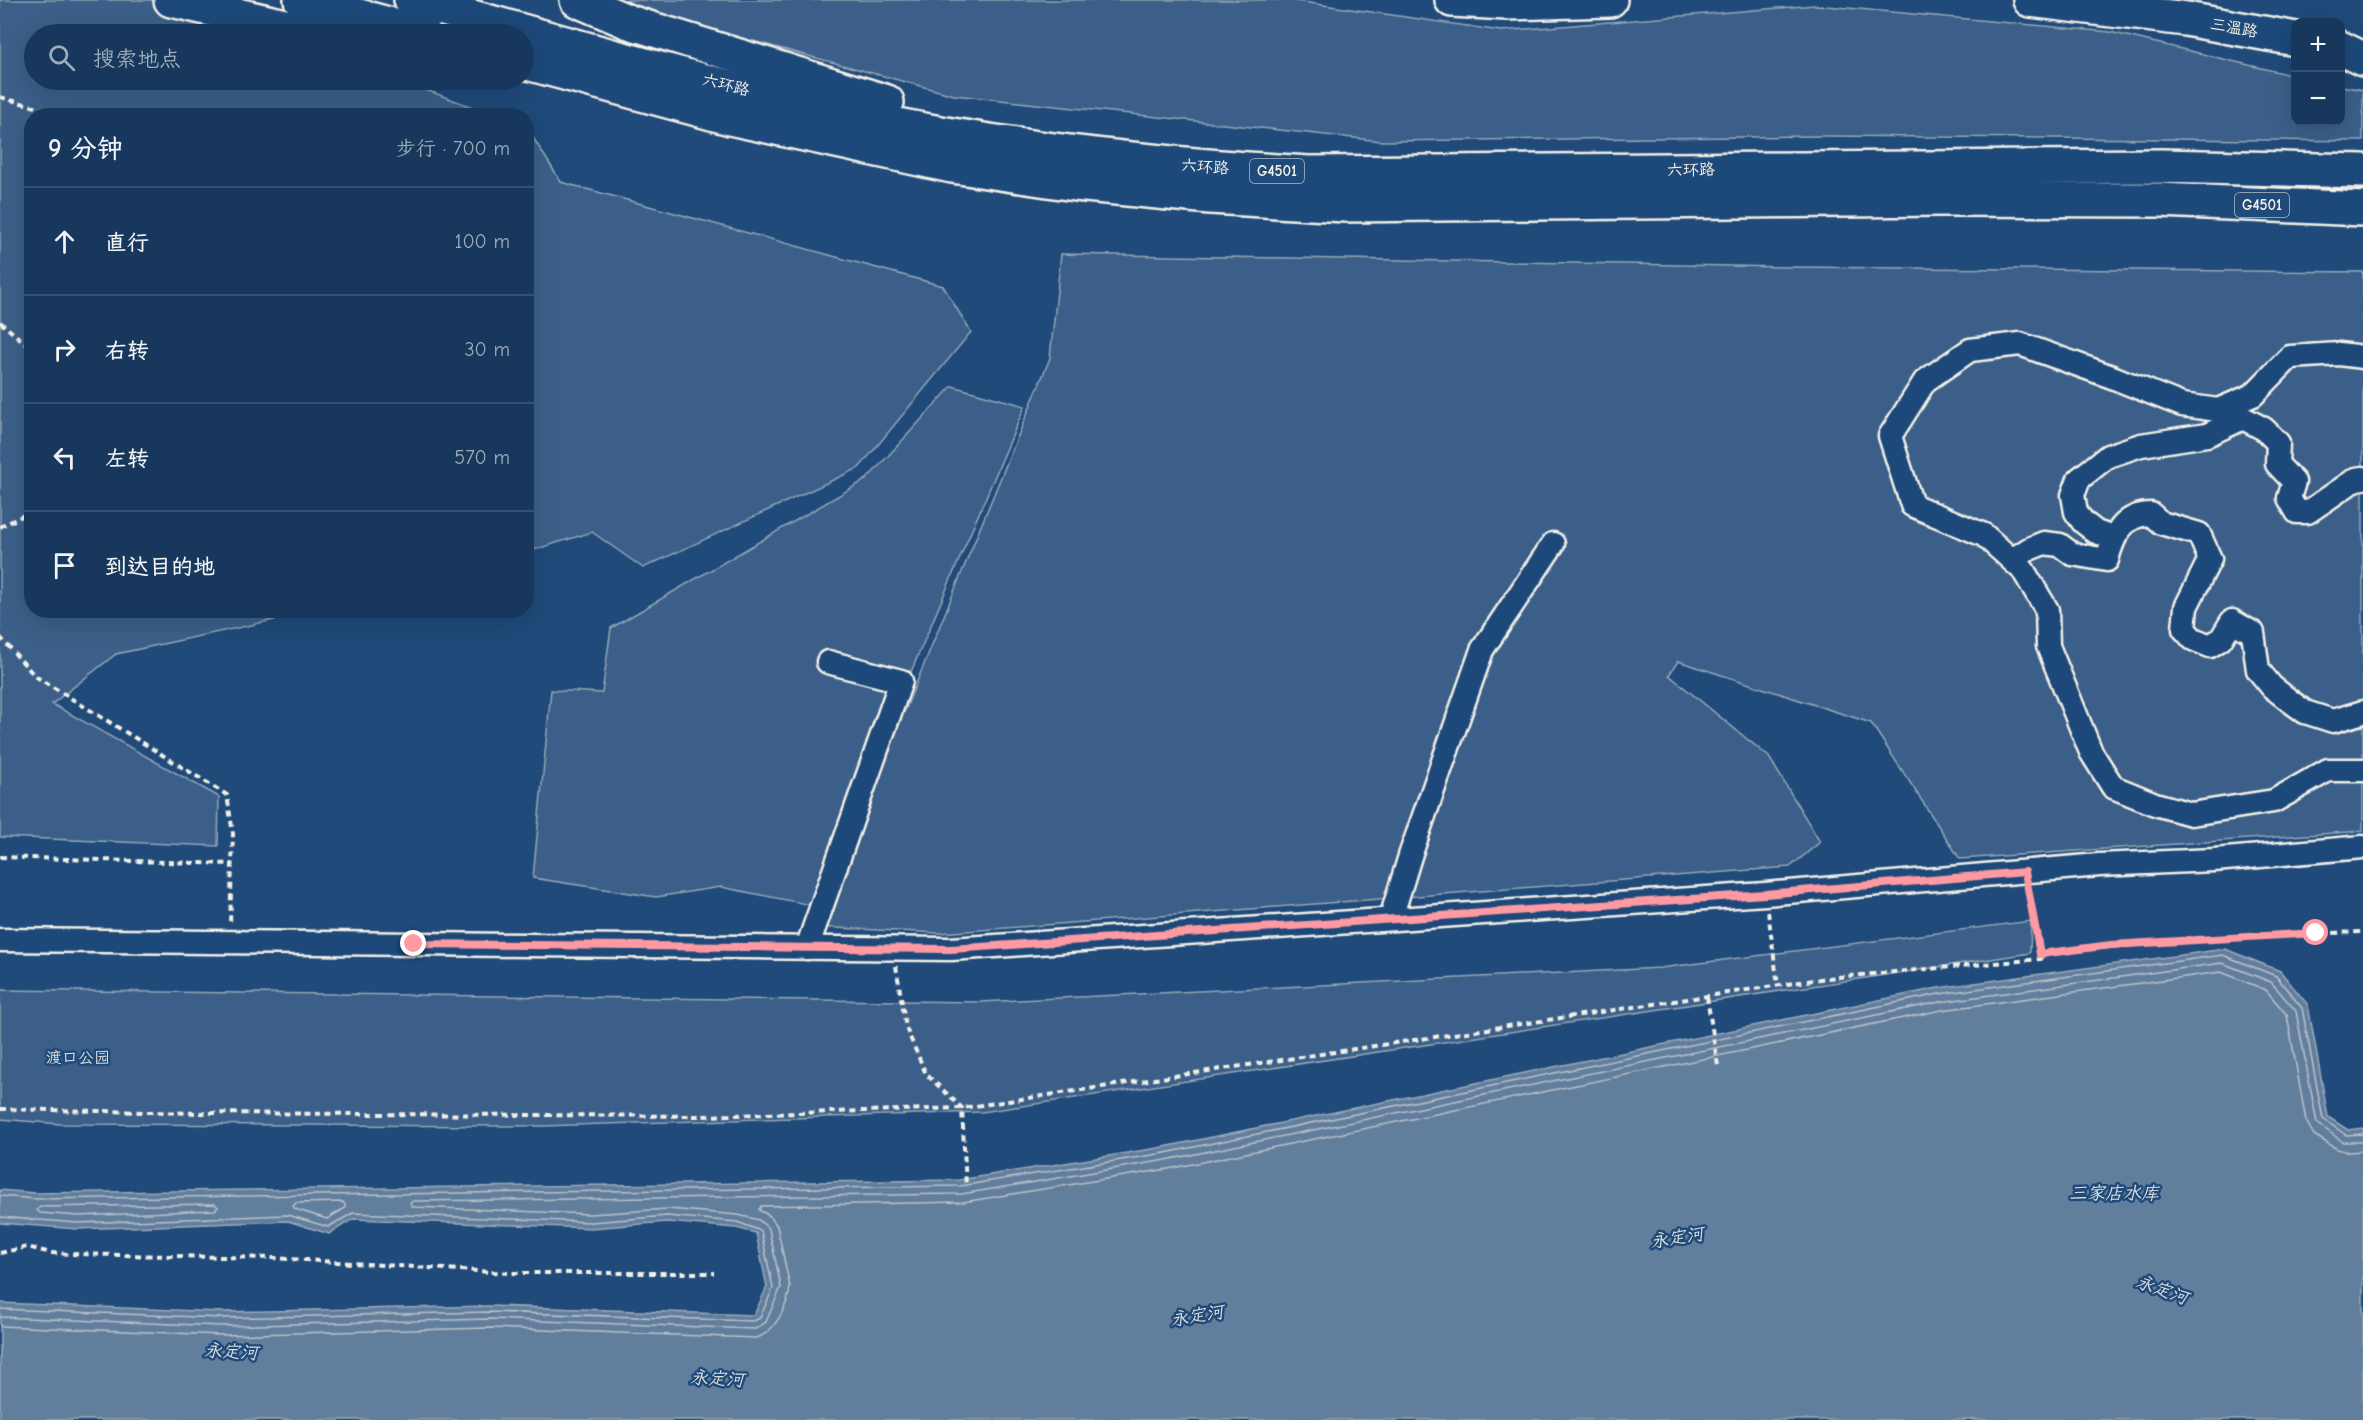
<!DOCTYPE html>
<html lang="zh">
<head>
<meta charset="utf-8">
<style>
  :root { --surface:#17385c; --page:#203f62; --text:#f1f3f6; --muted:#9eacbb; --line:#365272 }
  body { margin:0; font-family:"Comic Neue","LXGW WenKai TC",sans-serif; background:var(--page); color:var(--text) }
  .controls { position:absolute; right:18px; top:18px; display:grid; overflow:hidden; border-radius:12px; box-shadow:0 6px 24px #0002 }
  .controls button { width:54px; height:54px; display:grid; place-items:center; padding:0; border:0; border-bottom:2px solid var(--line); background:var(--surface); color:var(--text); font:30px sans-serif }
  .stop { position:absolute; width:18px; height:18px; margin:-14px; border:4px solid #ff9aa2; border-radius:50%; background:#fff }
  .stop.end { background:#ff9aa2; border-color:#fff; box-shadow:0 2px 6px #0008 }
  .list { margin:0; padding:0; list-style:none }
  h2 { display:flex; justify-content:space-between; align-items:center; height:78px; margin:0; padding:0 24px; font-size:26px }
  h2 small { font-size:20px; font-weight:400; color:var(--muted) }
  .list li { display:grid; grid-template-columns:39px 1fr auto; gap:18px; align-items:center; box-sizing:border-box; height:108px; padding:0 24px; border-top:2px solid var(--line) }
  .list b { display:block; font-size:22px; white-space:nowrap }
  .list em { font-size:20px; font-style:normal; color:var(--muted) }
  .icon { flex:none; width:33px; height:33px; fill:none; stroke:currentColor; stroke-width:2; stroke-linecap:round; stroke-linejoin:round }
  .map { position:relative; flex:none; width:2363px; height:1420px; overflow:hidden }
  .search { position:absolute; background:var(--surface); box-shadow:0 6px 24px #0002; left:24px; top:24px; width:510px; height:66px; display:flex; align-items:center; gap:15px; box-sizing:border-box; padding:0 21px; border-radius:33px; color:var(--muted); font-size:22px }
  .panel { position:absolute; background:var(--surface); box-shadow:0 6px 24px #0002; left:24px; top:108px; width:510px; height:510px; border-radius:24px }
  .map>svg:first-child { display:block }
  .green { fill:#3a5f88; stroke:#97a8b8; stroke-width:1.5 }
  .water { fill:#627e9d; stroke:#9cacbb; stroke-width:1.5 }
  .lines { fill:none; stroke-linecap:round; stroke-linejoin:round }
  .shore { stroke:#bac3ca; stroke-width:1.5 }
  .minor-casing { stroke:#f4f1e8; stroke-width:27 }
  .highway-casing { stroke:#f4f1e8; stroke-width:38 }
  .path { stroke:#f4f1e8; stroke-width:4; stroke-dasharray:6 4.5; stroke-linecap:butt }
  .minor { stroke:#1f4a7a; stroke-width:22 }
  .highway { stroke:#1f4a7a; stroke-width:33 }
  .route { stroke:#ff9aa2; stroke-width:8 }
  .labels { text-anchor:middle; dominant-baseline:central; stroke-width:5; stroke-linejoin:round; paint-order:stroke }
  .shield { fill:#1f4a7a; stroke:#b4bfc7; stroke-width:1.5 }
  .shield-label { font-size:15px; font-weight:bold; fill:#f4f1e8 }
  .street-label { font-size:16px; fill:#f4f1e8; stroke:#1f4a7a }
  .park-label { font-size:16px; fill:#e1e2de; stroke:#1f4a7a }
  .water-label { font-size:18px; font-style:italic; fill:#dee0dd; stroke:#1f4a7a }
</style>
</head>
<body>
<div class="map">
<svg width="2363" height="1420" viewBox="0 0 2363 1420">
  <rect width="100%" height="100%" fill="#1f4a7a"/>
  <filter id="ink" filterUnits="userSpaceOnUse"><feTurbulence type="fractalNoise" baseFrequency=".0167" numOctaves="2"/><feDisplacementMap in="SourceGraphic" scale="12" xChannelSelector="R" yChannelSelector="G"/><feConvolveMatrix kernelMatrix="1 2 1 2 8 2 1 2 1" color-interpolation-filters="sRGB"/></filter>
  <g filter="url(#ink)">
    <g class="green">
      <path d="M0,0h172l110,34h-248v46h365l95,35 -462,1v494l284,1 -200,43 -64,50 167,93 -1,49 -218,-9z"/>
      <path d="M600,0h689l212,31 314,-26 295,27 185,44 1,46h44l1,-36 22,4v51l-538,-5 -444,5 -427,-46z"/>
      <path d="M527,128l34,54 382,104 28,46 -112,136 -216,100 -51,-36 -65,20z"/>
      <path d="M1061,254l731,13 571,5v559l-403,28 -89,-136 -193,-62 -9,14 100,82 51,85 -30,25 -850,66 -124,-6 234,-569z"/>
      <path d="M952,386l73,20 -214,499 -90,-18 -65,10 -123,-19 18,-188 51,3 9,-65 256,-149z"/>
      <path d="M2031,921l-1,32 -1048,159 -441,14 -480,-2 -61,-5v-129l981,12 679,-34z"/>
    </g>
    <path class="water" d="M2225,949l55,22 28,34 20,112 20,13 15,-2v292h-2363v-117l222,9 268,-6 264,9 13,-28 -11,-54 -20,-5 -69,-6 -76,6 -238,-9 -24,15 -41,-13 -210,8 -78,-6v-33l36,3 923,-13 205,-33 774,-159z"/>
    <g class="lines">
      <g class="shore">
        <path d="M0,1196l36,3 924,-13 205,-33 774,-159 284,-39 53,21 26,32 21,111 23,16 17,-1"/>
        <path d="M343,1202l2,3v3l-18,11 -32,-10 -2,-3 3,-3z"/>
        <path d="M215,1204l3,3 -3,3 -137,6 -38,-3 -3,-3 3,-3z"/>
        <path d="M0,1217l78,6 210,-8 40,12 25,-14 238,9 76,-6 70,6 24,9 12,57 -13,30 -6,3 -264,-9 -268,6 -222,-9"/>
        <path d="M0,1317l222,9 268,-7 265,10 11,-7 15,-35 -12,-58 -10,-9 -21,-5 -70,-6 -78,5 -177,-7 -3,-4 3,-2 549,-7 204,-34 774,-158 282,-39 49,19 25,29 21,112 26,19h20"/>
        <path d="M0,1326l222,9 268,-7 266,10c19,-5 32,-33 34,-51l-13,-61 -7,-10 -11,-6 2,-4 202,-4 205,-33 774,-159 279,-38 45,18 21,25 19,106 8,14 23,14 11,3 15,-1"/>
      </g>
      <g class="minor-casing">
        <g id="minor">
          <path d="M2363,357l-24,-3 -49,3 -37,38 -35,15 -36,-5 -70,-28 -92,-33 -50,6 -45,31 -35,55 22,69 72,30 39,35 24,40 1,36 43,106 22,35 42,17 36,10 83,-13 54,-31h35"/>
          <path d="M2113,538l-17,-6 -13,-10 -7,-10 -3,-17 6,-16 29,-23 33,-11 66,-10 36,-17 21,11 14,14 -1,21 17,18 -5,16 8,14h11l48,-33 7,-1"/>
          <path d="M2012,560l17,-11 15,-6 16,2 12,9 35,6c6,-24 16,-46 44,-46l10,9 38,11 11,25 -24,48 -2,22 9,10 17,7 11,-7 11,-18 21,12 5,37 14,17 18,14 15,11 28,9 30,-9"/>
          <path d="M1391,918l19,-62 72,-206 71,-106"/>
          <path d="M0,940l951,9 814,-55 334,-29 115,-5 149,-13"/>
          <path d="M807,948l94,-267 -73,-19"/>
        </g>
      </g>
      <g class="highway-casing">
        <g id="highway">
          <path d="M171,0l149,34"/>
          <path d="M301,0l123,34"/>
          <path d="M411,0c178,49 357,104 541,135 118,20 237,31 357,38l852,-7 202,5"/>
          <path d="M577,0l52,22 258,80"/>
          <path d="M1452,0l55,3 103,-3"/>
          <path d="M2030,0l156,19 110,20"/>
          <path d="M2340,48l23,11"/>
          <path d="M524,62l206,56 222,48 123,18 135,13 135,8 598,-6 217,1 203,9"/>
        </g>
      </g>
      <g class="path">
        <path d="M0,97l68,19"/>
        <path d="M0,322l32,27"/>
        <path d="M0,527l32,-16"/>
        <path d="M0,637l35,39 192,119 6,39 -3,90"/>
        <path d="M0,857l232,7"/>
        <path d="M1768,912l10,74"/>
        <path d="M2040,954c107,-13 215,-19 323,-22"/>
        <path d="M896,966l10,62 20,46 36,34 4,79"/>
        <path d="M1707,997l11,69"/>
        <path d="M0,1109l198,4 504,3 260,-8 865,-130 214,-19 -12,-68"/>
        <path d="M0,1253l27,-6 24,6 19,1 204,4 234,15h206"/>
      </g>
      <use href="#minor" class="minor"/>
      <use href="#highway" class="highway"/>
    </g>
  </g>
  <g class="lines" filter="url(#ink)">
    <path class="route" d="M414,944l537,5 814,-55 260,-22 15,82 71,-9 205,-12"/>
  </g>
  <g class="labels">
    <g class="shield">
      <rect x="1250" y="159" width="54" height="24" rx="4.5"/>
      <rect x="2235" y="193" width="54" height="24" rx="4.5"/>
    </g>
    <g class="shield-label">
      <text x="1277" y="171">G4501</text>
      <text x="2262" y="205">G4501</text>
    </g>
    <g class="street-label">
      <text transform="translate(2234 28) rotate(10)">三温路</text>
      <text transform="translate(726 85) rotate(14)">六环路</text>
      <text transform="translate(1205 167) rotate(4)">六环路</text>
      <text transform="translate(1691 170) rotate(-1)">六环路</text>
    </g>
    <g class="park-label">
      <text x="78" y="1058">渡口公园</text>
    </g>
    <g class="water-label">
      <text x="2114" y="1193">三家店水库</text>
      <text transform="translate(1677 1238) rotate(-9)">永定河</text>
      <text transform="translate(2162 1290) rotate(20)">永定河</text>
      <text transform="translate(1197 1316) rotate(-9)">永定河</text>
      <text transform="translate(231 1352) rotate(3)">永定河</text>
      <text transform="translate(717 1379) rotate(3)">永定河</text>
    </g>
  </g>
</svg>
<div class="controls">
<button>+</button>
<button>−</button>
</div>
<div class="stop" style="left:2316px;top:933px"></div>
<div class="stop end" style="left:414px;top:944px"></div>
<div class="search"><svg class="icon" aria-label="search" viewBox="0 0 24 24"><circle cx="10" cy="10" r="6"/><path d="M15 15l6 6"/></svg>搜索地点</div>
<section class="panel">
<h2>9 分钟<small>步行 · 700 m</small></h2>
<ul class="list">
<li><svg class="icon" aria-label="ahead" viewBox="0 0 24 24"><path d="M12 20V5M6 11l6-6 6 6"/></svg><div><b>直行</b></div><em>100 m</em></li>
<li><svg class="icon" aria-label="right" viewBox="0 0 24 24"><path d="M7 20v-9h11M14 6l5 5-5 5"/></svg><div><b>右转</b></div><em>30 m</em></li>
<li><svg class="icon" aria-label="left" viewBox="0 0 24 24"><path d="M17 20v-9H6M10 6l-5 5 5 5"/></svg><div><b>左转</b></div><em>570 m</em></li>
<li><svg class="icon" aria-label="arrive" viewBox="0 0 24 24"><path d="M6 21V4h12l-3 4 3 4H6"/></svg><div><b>到达目的地</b></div></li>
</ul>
</section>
</div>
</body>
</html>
